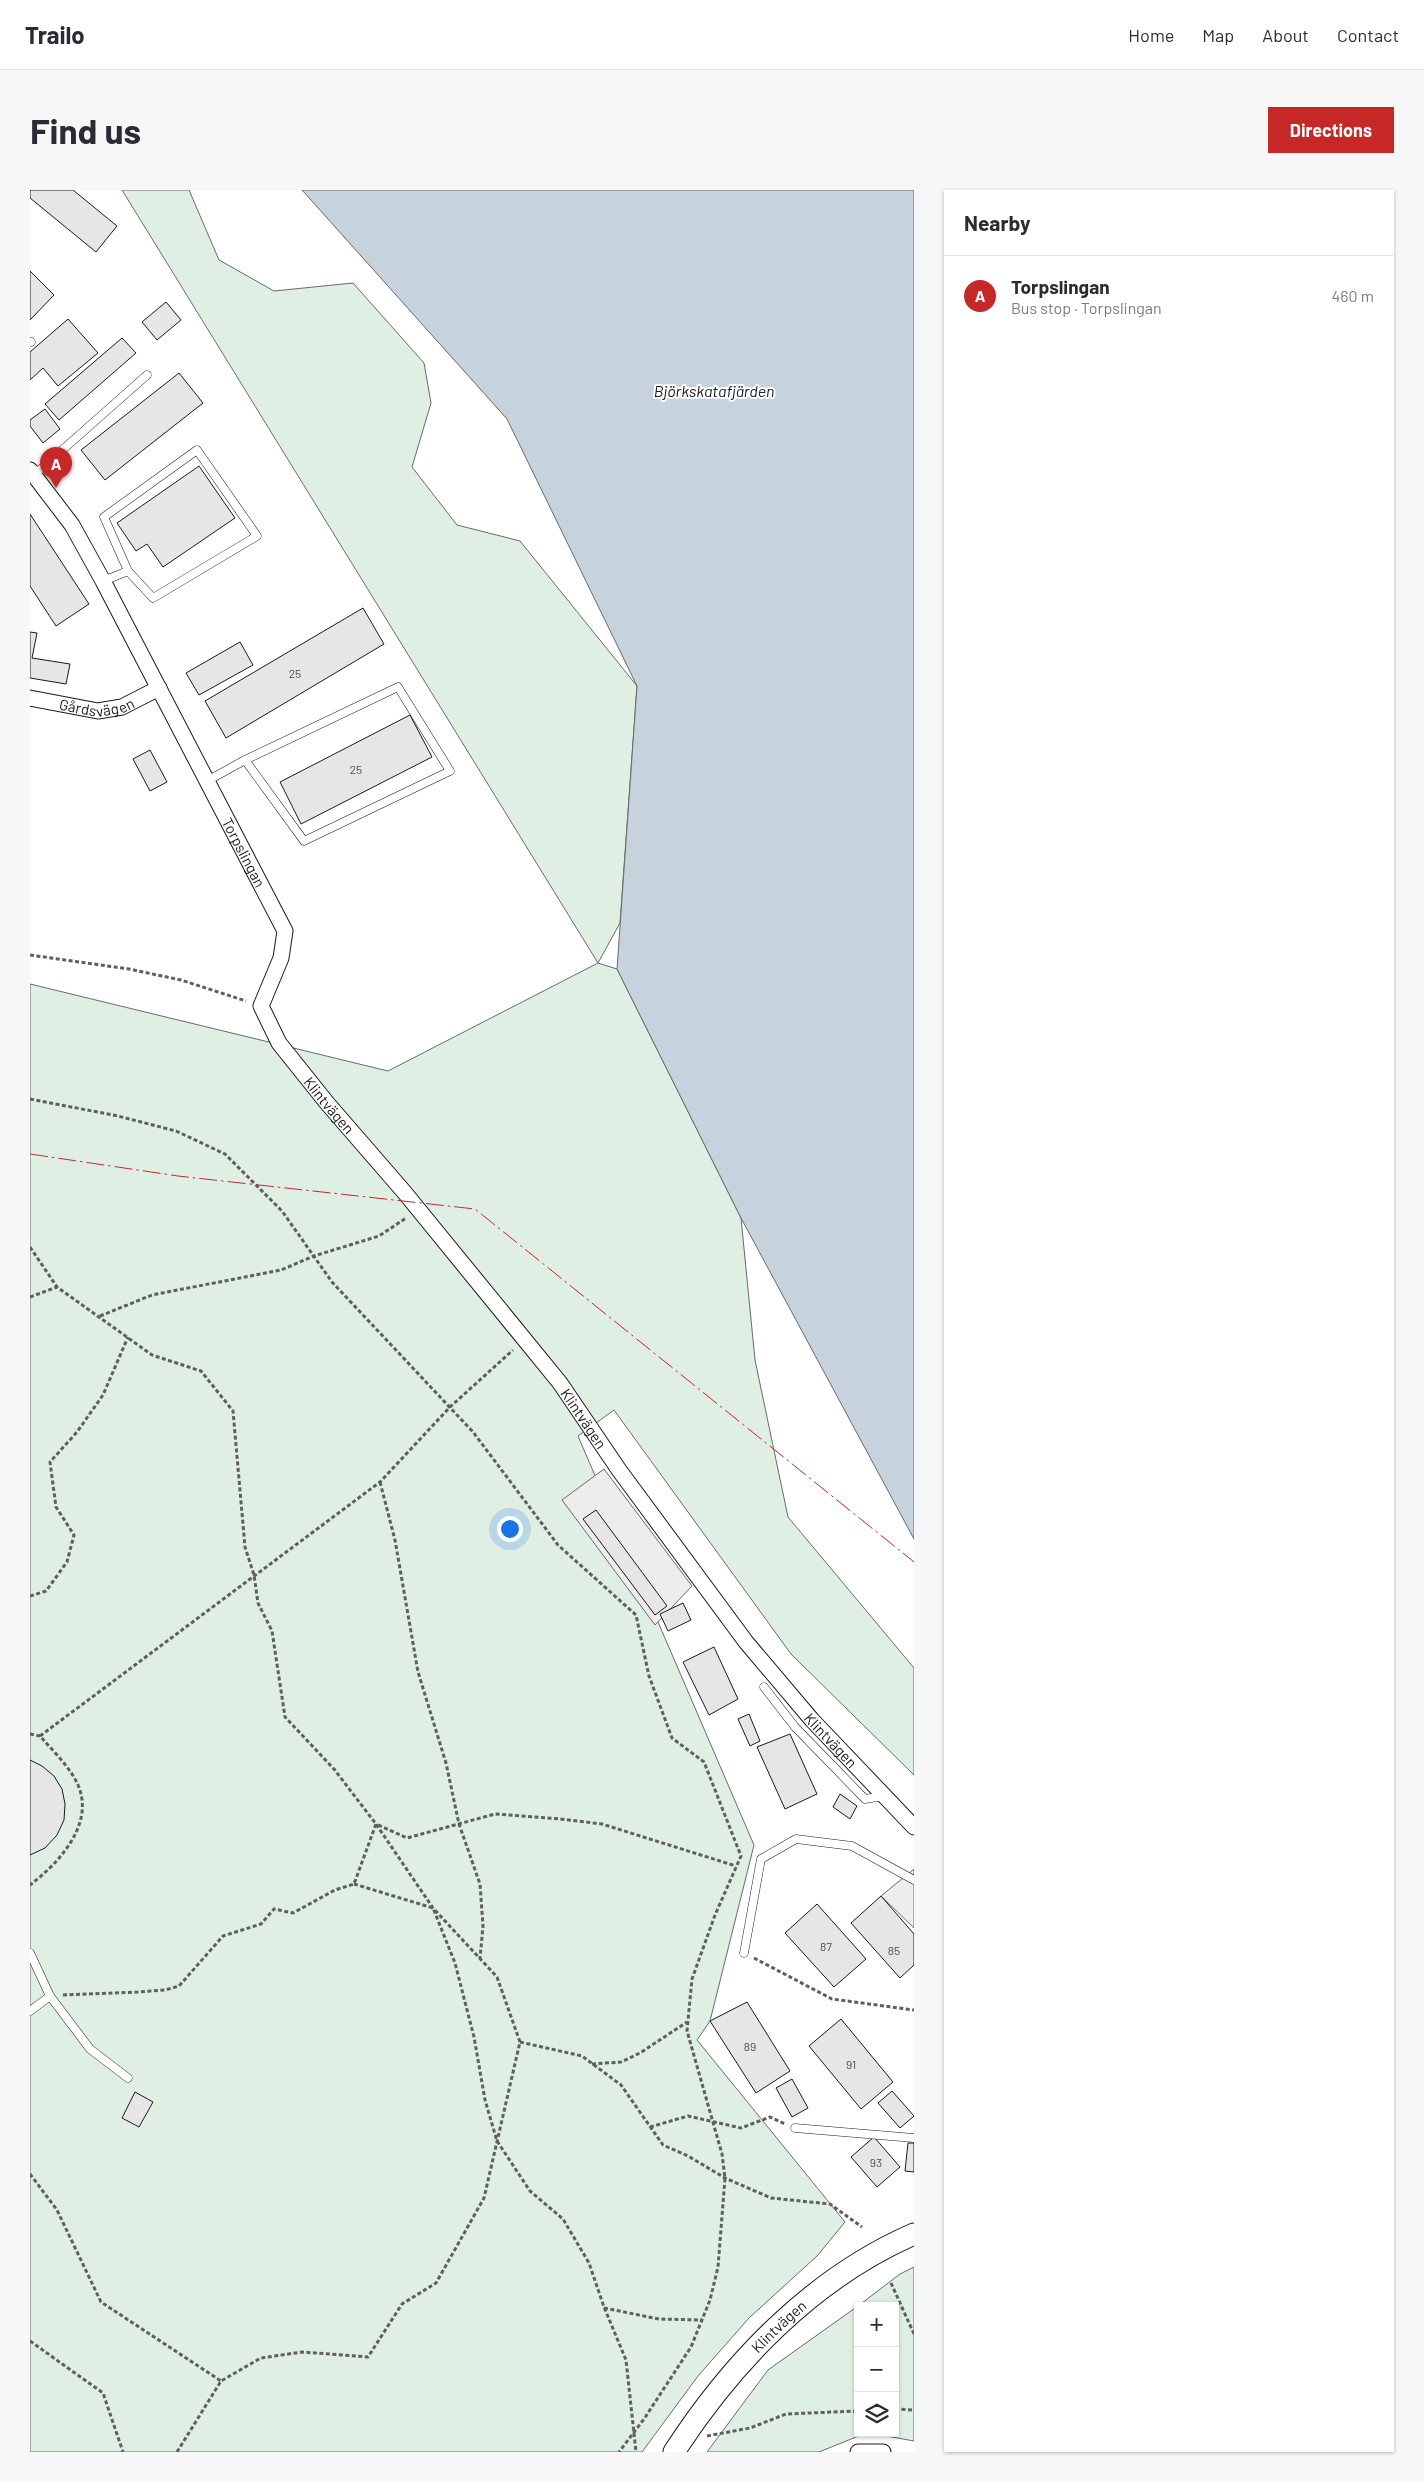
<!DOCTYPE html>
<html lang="en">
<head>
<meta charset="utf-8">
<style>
  :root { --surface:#fff; --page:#f7f7f7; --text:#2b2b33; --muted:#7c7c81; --line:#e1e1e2; --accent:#c62828 }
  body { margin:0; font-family:Barlow,sans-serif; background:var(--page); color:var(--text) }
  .controls { position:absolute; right:15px; bottom:15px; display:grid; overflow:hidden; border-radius:0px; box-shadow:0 1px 4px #0004 }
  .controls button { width:45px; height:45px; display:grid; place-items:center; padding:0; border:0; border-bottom:1px solid var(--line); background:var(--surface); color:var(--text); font:25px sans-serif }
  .you { position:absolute; left:479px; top:1338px; width:18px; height:18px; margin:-12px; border:4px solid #fff; border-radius:50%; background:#1a73e8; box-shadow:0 0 0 8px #1a73e833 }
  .badge { display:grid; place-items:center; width:32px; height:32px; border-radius:50%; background:var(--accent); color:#fff; font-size:16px; font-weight:700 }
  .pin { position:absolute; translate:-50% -41px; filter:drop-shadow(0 1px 2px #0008) }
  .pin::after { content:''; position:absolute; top:26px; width:18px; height:15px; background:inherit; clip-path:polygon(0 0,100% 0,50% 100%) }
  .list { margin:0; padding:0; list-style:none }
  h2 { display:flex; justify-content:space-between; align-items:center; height:65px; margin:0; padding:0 20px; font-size:21px }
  h2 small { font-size:16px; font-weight:400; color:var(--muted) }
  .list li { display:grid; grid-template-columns:32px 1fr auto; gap:15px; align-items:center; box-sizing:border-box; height:80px; padding:0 20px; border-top:1px solid var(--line) }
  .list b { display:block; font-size:19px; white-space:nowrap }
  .list p { margin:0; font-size:16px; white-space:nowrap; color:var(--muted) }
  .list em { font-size:16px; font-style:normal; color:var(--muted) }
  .icon { flex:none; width:28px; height:28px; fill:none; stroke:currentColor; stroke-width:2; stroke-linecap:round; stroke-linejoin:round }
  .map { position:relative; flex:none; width:884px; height:2262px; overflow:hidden; border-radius:0px }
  header { display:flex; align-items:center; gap:30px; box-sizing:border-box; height:70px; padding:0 25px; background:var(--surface); border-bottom:1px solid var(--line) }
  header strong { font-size:24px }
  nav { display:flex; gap:28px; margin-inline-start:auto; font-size:18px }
  .intro { display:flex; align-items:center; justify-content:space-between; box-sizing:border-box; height:120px; padding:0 30px }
  h1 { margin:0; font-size:35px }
  .button { padding:12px 22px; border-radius:0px; background:var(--accent); color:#fff; font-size:18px; font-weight:700 }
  main { display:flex; gap:30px; padding:0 30px }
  aside { flex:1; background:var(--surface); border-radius:0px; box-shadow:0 1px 4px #0004 }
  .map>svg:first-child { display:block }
  .green { fill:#e0efe3; stroke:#6a6a6a }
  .parking { fill:#ededed; stroke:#6a6a6a }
  .water { fill:#c6d2dc; stroke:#6a6a6a }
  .building { fill:#e6e6e6; stroke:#1a1a1a }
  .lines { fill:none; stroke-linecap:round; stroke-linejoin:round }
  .lane-casing { stroke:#1a1a1a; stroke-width:9 }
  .street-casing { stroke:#1a1a1a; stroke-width:17 }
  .secondary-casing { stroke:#1a1a1a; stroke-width:23 }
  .path { stroke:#5f5f5f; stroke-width:3; stroke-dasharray:4 2.5; stroke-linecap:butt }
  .lane { stroke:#fff; stroke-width:8 }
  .street { stroke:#fff; stroke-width:15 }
  .secondary { stroke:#fff; stroke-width:21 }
  .power { stroke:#c62828; stroke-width:1; stroke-dasharray:18 4 2.5 4; stroke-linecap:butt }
  .labels { text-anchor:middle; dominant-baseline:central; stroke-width:4; stroke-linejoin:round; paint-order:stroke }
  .number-label { font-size:12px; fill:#4d4d4d }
  .street-label { font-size:15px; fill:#1a1a1a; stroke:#fff }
  .water-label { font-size:16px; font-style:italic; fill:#1a1a1a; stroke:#fff }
</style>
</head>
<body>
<header>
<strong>Trailo</strong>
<nav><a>Home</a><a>Map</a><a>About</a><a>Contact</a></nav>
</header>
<div class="intro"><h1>Find us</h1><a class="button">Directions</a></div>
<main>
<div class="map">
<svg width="884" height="2262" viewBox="0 0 884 2262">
  <rect width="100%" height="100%" fill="#fff"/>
  <g class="green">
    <path d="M92,0h67l30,70 55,31 79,-8 71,80 7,40 -19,64 45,58 63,16 117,145 -17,237 -22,40 19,6 124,249 14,142 33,157 126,151v107l-123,-121 -177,-244 -36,26 176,409 -44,176 -13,19 148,182 -28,34 -68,62 -51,58 -56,76h-612v-1468l358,87 210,-108z"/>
    <path d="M884,2077v174l-44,-8h25v-127h-37l42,-32z"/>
    <path d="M828,2116v127h8l-47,19h-112l61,-82z"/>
  </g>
  <g class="parking">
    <path d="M574,1279l88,117 -37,39 -93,-125z"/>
    <path d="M884,1679v59l-33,-32z"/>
  </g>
  <path class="water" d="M272,0h612v1349l-173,-321 -124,-249 20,-283 -130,-267z"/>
  <g class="building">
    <path d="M0,0h43l44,36 -21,26 -66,-54z"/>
    <path d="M0,81l24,24 -24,25z"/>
    <path d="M136,112l15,18 -24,20 -15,-18z"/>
    <path d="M38,129l30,34 -40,33 -15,-18 -13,12v-28z"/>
    <path d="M92,148l14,15 -77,67 -14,-16z"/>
    <path d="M149,183l24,30 -98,77 -24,-30z"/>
    <path d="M15,219l15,20 -17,14 -13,-17v-6z"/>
    <path d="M169,276l36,52 -72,49 -16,-23 -11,7 -19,-28z"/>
    <path d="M0,324l59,90 -33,22 -26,-40z"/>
    <path d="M333,418l21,36 -158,94 -21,-37z"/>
    <path d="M0,442l7,1 -5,25 38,6 -4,20 -36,-6z"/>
    <path d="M210,452l13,23 -54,30 -13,-22z"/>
    <path d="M380,525l22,42 -131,67 -21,-42z"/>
    <path d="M120,560l17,32 -17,9 -17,-32z"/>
    <path d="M566,1320l71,96 -12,9 -72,-96z"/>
    <path d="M653,1413l8,17 -23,11 -8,-17z"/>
    <path d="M684,1457l24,52 -29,16 -26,-53z"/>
    <path d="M719,1524l11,27 -10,5 -12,-27z"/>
    <path d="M760,1544l27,60 -32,15 -28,-62z"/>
    <path d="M0,1570l12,6 12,10 8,13 3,15 -1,16 -7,15 -12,13 -15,7z"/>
    <path d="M810,1604l17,12 -7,13 -17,-12z"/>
    <path d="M851,1706l33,38v31l-14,13 -49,-55z"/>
    <path d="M787,1714l49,55 -32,28 -49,-54z"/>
    <path d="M717,1812l43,69 -34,22 -46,-72z"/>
    <path d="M811,1829l52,63 -32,27 -52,-63z"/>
    <path d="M762,1889l16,29 -16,9 -16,-29z"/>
    <path d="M862,1901l22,25 -14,12 -22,-25z"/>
    <path d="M105,1902l18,10 -14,25 -17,-9z"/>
    <path d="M844,1947l26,30 -23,20 -26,-30z"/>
    <path d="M878,1953h6v29l-9,-1z"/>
  </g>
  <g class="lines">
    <g class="lane-casing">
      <g id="lane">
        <path d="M0,152h1"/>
        <path d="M4,285l113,-100"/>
        <path d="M73,391l25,-10 -24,-54 93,-67 60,86 -104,62 -25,-27"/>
        <path d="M177,591l38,-21 153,-73 52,84 -146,70 -59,-81"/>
        <path d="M734,1497l31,40 70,72 18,-3"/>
        <path d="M0,1763l20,43 -20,15"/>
        <path d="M714,1763l17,-94 35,-20 56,7 62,34"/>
        <path d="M20,1806l40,53 38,29"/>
        <path d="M765,1938l119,10"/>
      </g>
    </g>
    <g class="street-casing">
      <g id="street">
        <path id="s1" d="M0,280l42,55 31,56 182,350 -4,27 -20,48 18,37 48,60 78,90 155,190 59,87 127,172 66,78 102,107"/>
        <path id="s2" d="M0,508l68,13 24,-4 37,-19"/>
        <path d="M828,2262h25"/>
      </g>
    </g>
    <g class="secondary-casing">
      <g id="secondary">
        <path id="s3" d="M644,2262c59,-91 139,-174 240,-218"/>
      </g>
    </g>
    <g class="path">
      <path d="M0,765l99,14 52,11 65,21"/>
      <path d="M0,909l88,17 58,15 49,23 57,57 50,71 141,150 85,113 78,70 13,61 23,62 32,24 37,94 -26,59 -23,64 -5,52 35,123 3,24 -7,89 -8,33 -19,47 -47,72 -25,33"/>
      <path d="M0,1057l27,40 95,68 49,16 32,40 12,136 9,28 4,28 14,28 13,86 49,52 42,55 57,84 64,69 23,65 -36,156 -48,85 -34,21 -34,53 -66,-5 -41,6 -40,23 -44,71"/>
      <path d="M0,1107l27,-10"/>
      <path d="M70,1126l52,-21 129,-25 33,-14 65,-20 27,-18"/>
      <path d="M350,1292l15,58 23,132 28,91 13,61 21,60 3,42 -3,32"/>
      <path d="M0,1406l16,-5 21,-29 7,-27 -18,-28 -6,-45 27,-30 26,-37 25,-58"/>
      <path d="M0,1544l10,2c13,15 30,31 38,49 17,39 -19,78 -48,100"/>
      <path d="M10,1546l340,-254 70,-75 63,-57"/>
      <path d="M324,1694l79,24 22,55 19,74 11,63 12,41 33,50 33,28 26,44 15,44 22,53 10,92"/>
      <path d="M724,1768l78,41 82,11"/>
      <path d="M33,1805l75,-3 27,-2 14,-4 44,-50 38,-12 13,-15 19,4 42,-23 19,-6 22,-60 31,14 88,-24 65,5 42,5 134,42"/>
      <path d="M490,1852l62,14 39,29 42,60 25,11 37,22 46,20 59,6 32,23"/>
      <path d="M562,1874l29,-2 19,-9 47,-31"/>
      <path d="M620,1937l38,-11 53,12 29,-11 15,7"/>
      <path d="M0,1984l27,36 44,92 120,79"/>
      <path d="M861,2093l23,51"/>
      <path d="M574,2118l55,11 43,1"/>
      <path d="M0,2151l73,52 20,59"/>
      <path d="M865,2219l19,1"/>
      <path d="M677,2246l43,-8 36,-14 72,-3"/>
    </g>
    <use href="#lane" class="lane"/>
    <use href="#street" class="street"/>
    <use href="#secondary" class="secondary"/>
    <path class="power" d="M0,964l148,22 297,33 439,353"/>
  </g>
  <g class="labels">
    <g class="number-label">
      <text x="265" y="483">25</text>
      <text x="326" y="579">25</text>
      <text x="796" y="1756">87</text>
      <text x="864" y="1760">85</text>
      <text x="720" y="1856">89</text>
      <text x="821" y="1874">91</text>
      <text x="846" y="1972">93</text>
    </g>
    <g class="street-label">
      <text stroke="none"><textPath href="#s2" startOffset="68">Gårdsvägen</textPath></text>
      <text stroke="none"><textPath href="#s1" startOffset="439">Torpslingan</textPath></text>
      <text stroke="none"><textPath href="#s1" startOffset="728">Klintvägen</textPath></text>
      <text stroke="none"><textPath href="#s1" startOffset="1132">Klintvägen</textPath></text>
      <text stroke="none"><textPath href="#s1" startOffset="1538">Klintvägen</textPath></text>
      <text stroke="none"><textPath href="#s3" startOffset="164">Klintvägen</textPath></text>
    </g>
    <g class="water-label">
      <text x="684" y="200">Björkskatafjärden</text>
    </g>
  </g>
</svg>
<div class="controls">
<button>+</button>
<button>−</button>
<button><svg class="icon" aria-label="layers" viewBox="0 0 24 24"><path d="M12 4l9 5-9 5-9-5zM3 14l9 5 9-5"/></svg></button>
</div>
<div class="you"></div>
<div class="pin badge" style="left:26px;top:298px">A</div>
</div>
<aside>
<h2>Nearby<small></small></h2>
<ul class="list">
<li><span class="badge">A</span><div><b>Torpslingan</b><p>Bus stop · Torpslingan</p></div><em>460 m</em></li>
</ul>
</aside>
</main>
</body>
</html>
